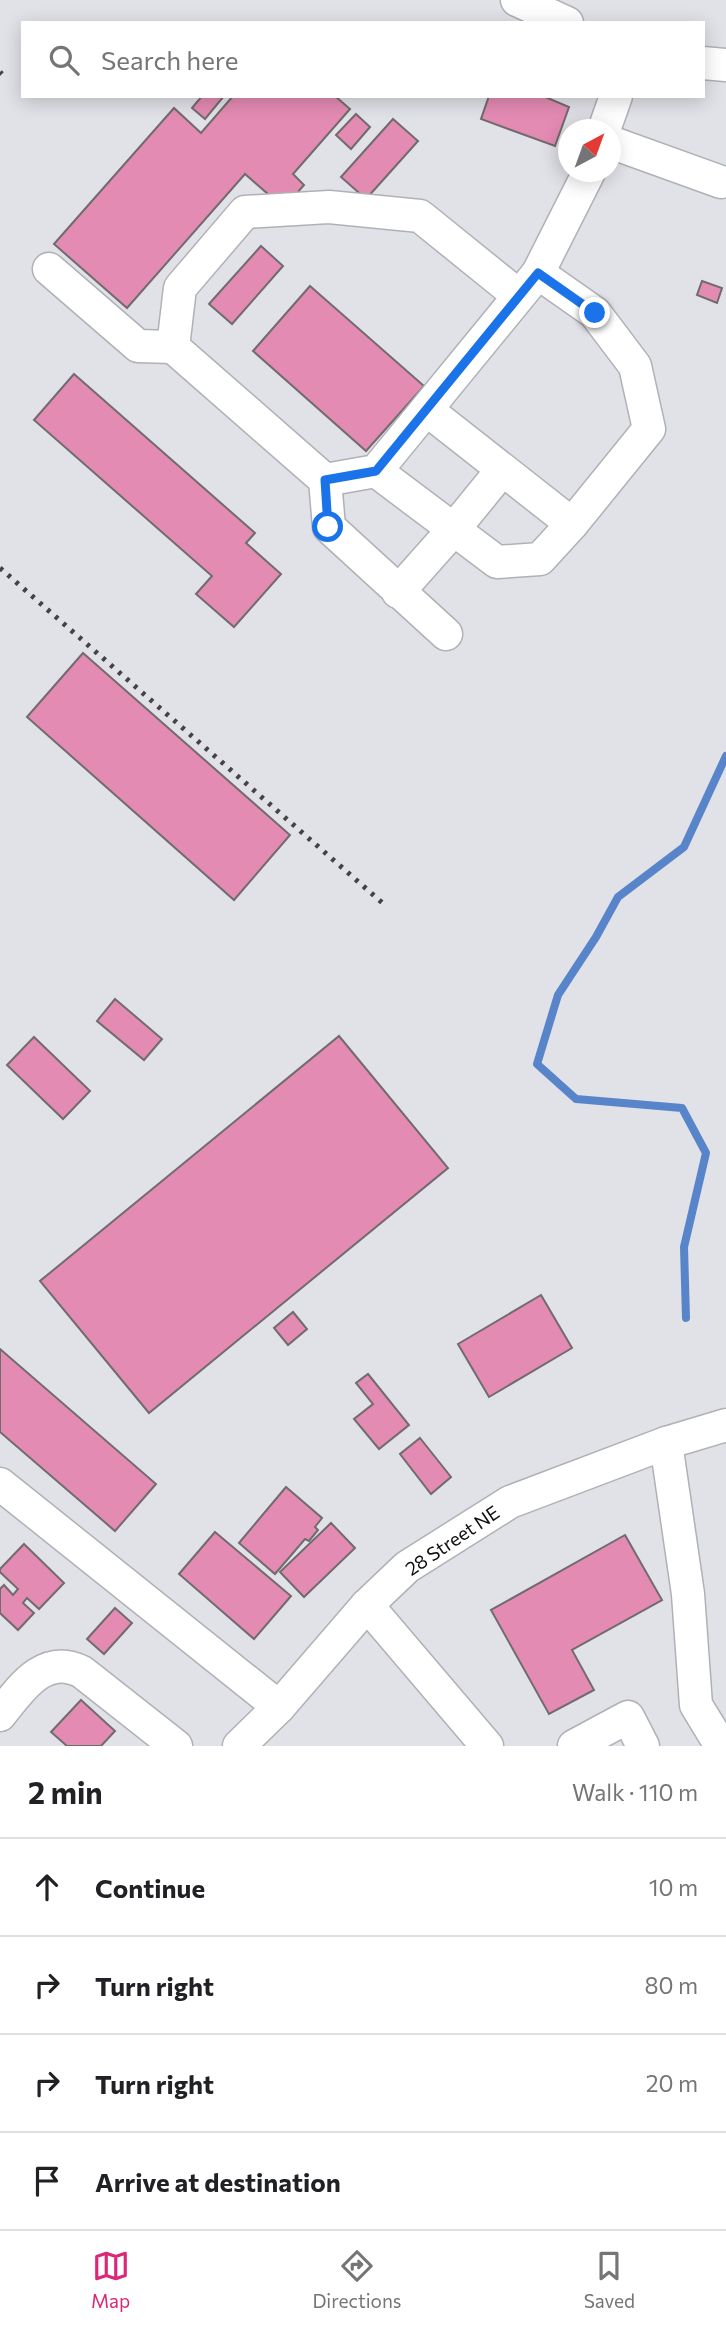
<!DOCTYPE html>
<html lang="en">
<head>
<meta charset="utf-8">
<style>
  :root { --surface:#fff; --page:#f2f2f2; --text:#202124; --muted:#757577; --line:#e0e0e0; --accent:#db2777 }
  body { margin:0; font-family:Commissioner,sans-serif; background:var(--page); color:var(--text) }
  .compass { position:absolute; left:558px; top:119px; width:63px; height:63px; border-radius:50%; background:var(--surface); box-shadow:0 4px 18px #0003; rotate:41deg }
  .stop { position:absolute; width:21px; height:21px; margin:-16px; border:5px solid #1a73e8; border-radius:50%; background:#fff }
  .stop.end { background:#1a73e8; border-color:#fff; box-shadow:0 2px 7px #0008 }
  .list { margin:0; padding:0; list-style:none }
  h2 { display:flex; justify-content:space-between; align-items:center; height:91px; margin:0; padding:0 28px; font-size:30px }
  h2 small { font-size:23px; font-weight:400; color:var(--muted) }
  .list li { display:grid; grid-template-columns:46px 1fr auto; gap:21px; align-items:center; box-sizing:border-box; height:98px; padding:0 28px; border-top:2px solid var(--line) }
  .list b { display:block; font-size:26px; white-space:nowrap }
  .list em { font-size:23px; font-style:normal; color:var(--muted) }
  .icon { flex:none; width:38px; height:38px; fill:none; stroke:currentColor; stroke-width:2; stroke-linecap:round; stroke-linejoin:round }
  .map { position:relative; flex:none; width:726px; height:1746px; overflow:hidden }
  .search { position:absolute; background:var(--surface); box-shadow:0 4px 18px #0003; left:21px; right:21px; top:21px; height:77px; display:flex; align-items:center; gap:18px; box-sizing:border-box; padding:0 24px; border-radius:0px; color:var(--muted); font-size:26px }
  .sheet { height:483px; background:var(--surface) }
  nav { display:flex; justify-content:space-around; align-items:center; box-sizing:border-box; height:98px; border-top:2px solid var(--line); background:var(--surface); font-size:19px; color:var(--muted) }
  nav a { display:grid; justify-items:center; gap:4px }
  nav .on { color:var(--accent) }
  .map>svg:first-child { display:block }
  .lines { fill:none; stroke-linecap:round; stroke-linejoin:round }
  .stream { stroke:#5884ca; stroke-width:8 }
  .building { fill:#e48bb3; stroke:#726b6e; stroke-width:2 }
  .minor-casing { stroke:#b0b1b7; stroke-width:35 }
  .minor { stroke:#fff; stroke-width:32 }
  .rail { stroke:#434346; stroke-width:5; stroke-dasharray:3.5 7; stroke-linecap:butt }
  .route { stroke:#1a73e8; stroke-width:9 }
  .labels { text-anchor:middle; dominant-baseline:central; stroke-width:5; stroke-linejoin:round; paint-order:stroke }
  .street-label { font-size:19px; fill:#0e0e10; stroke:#fff }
</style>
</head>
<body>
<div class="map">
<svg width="726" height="1746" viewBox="0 0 726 1746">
  <rect width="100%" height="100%" fill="#e1e1e8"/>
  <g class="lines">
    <path class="stream" d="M686,1318l-2,-71 22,-94 -24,-45 -106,-9 -39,-35 21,-69 38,-58 22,-40 66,-50 42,-91"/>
  </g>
  <g class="building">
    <path d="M202,96h22l-19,23 -13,-11z"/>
    <path d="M233,96h102l15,13 -57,65 11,11 -20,23 -39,-34 -118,134 -73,-64 120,-136 27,25z"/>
    <path d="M489,96h54l26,11 -14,39 -74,-27z"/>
    <path d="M356,114l14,13 -19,22 -15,-14z"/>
    <path d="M393,119l25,22 -52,58 -25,-22z"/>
    <path d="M261,246l22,20 -51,58 -23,-20z"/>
    <path d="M702,281l20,7 -5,15 -20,-8z"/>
    <path d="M310,286l114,100 -58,65 -113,-100z"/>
    <path d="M74,374l181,159 -9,10 35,31 -47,53 -38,-33 16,-18 -178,-156z"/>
    <path d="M83,653l207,182 -56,65 -207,-183z"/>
    <path d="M115,999l47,40 -18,21 -47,-39z"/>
    <path d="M339,1036l109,132 -299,245 -109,-132z"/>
    <path d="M34,1037l56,54 -27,28 -56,-54z"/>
    <path d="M541,1295l31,53 -83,49 -31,-53z"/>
    <path d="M293,1312l14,17 -19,16 -14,-17z"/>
    <path d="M0,1349l156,135 -41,47 -115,-99z"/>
    <path d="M368,1374l41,51 -30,24 -25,-30 19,-15 -17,-21z"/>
    <path d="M420,1438l31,39 -20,17 -31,-40z"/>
    <path d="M286,1487l36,31 -7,9 3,3 -9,11 -4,-2 -30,35 -36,-31z"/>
    <path d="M331,1523l24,25 -51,49 -24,-25z"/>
    <path d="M215,1532l76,64 -37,43 -75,-65z"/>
    <path d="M625,1535l37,65 -90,50 22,40 -45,24 -58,-104z"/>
    <path d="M24,1544l40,39 -25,26 -12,-11 -4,5 11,10 -16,17 -18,-17v-24l4,-4 9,10 5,-6 -18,-17v-3z"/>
    <path d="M115,1608l17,15 -28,31 -17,-15z"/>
    <path d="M81,1700l34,31 -14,15h-34l-16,-14z"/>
  </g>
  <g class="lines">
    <g class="minor-casing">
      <g id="minor">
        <path d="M517,0l50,23"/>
        <path d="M703,63l23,2"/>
        <path d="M604,130l12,-34"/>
        <path d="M610,142l111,40"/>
        <path d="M49,269l89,77 35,1"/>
        <path d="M519,296l-99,-80 -91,-9 -84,5 -65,76 -7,59 152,133 51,-9 162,-198 51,-101"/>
        <path d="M427,410l145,114 77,-95 -14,-63 -40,-53 -57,-40"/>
        <path d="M376,471l121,91 43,-3 32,-35"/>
        <path d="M325,480l4,47 117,107"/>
        <path d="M398,592l56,-63 48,-59"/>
        <path d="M666,1443l22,151 8,111 25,41"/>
        <path d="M0,1484l279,223"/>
        <path d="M367,1605l120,141"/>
        <path d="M0,1715c21,-27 44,-62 82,-43l94,74"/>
        <path d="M239,1746l40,-39 88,-102 40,-38 103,-65 156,-59 60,-18"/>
        <path d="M574,1746l54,-29 15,29"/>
      </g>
    </g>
    <use href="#minor" class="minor"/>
    <g class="rail">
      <path d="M0,72l2,2"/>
      <path d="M0,568l386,338"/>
    </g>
  </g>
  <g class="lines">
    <path class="route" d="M328,527l-3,-47 51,-9 162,-198 57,40"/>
  </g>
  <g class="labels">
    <g class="street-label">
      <text transform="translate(452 1540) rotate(-34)">28 Street NE</text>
    </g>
  </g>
</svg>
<svg class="compass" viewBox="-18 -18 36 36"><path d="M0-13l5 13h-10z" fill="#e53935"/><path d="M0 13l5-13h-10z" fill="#757577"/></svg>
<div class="stop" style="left:328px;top:527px"></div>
<div class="stop end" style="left:595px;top:313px"></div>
<div class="search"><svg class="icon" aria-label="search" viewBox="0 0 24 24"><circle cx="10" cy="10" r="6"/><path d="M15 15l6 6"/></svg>Search here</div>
</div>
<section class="sheet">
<h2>2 min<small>Walk · 110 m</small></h2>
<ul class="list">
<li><svg class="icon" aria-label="ahead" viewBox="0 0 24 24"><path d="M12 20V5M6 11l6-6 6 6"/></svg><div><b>Continue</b></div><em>10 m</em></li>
<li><svg class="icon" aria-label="right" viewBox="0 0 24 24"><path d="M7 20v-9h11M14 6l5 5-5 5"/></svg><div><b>Turn right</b></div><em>80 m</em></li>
<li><svg class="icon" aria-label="right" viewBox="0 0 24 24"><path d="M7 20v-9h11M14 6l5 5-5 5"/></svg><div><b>Turn right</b></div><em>20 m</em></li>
<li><svg class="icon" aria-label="arrive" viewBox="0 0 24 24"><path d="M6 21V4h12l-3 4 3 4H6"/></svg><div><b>Arrive at destination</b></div></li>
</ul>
</section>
<nav>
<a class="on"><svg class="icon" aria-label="map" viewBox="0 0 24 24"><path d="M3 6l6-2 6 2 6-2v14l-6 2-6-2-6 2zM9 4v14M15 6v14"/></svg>Map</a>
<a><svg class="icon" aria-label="directions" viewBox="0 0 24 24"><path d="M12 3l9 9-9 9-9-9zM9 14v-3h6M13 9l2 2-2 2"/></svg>Directions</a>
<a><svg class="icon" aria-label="saved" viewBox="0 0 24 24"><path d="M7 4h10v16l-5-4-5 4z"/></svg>Saved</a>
</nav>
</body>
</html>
